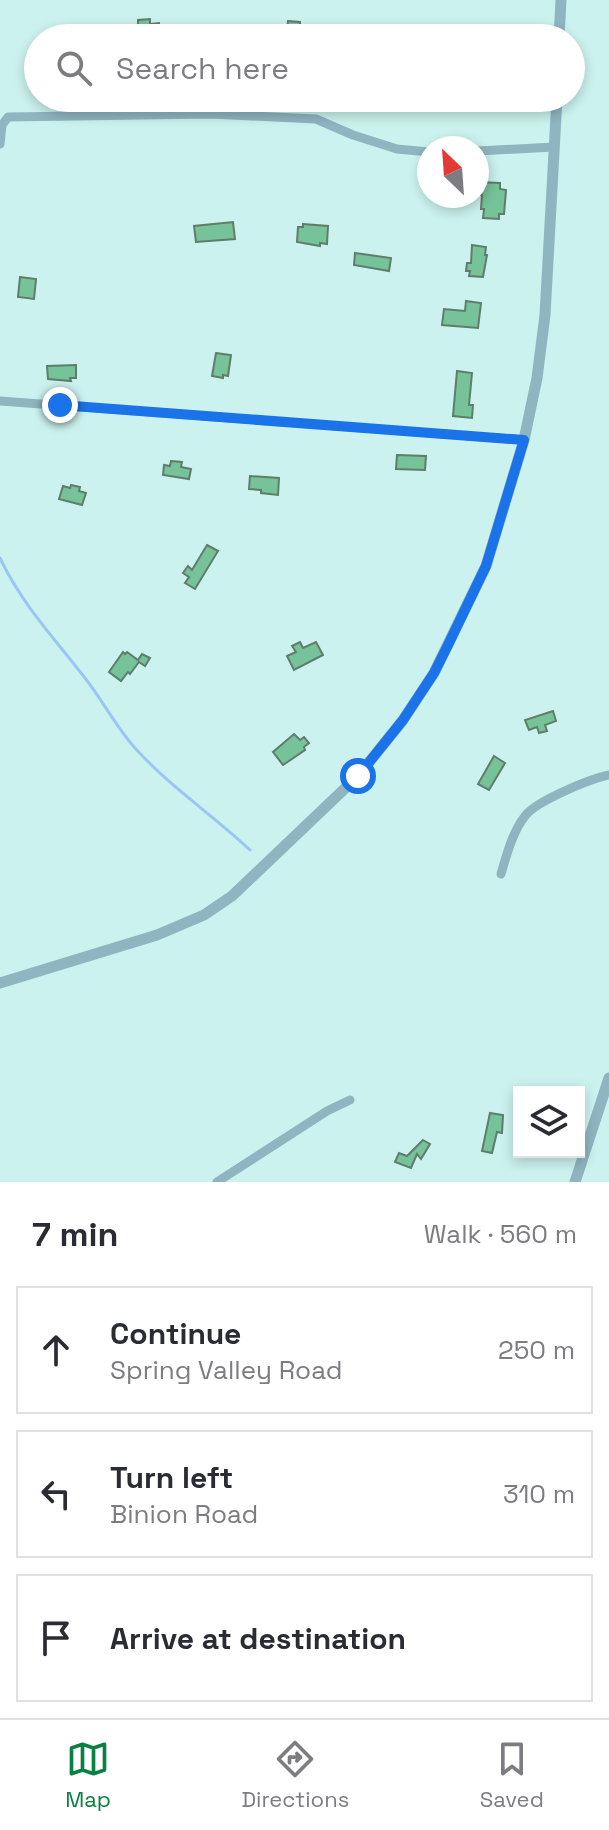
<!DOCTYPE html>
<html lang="en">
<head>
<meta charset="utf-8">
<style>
  :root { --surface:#fff; --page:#f2f2f3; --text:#2b2b33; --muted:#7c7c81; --line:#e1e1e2; --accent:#0b8043 }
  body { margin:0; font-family:"Space Grotesk",sans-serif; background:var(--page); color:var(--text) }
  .controls { position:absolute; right:24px; bottom:24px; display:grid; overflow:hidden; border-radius:0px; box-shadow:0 4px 12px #0003 }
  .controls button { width:72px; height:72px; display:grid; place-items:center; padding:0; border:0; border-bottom:2px solid var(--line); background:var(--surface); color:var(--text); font:40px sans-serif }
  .compass { position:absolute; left:417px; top:136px; width:72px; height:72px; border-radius:50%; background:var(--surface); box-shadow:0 4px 12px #0003; rotate:335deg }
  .stop { position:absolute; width:24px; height:24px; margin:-18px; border:6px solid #1a73e8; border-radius:50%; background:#fff }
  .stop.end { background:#1a73e8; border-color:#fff; box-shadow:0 2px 8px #0008 }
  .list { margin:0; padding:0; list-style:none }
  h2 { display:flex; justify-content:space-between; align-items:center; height:104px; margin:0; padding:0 32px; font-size:34px }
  h2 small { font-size:26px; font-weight:400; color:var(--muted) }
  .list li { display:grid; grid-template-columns:52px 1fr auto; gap:24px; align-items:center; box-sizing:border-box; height:128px; margin:0 16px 16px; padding:0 16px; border:2px solid var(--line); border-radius:0px }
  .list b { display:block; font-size:30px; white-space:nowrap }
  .list p { margin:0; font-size:26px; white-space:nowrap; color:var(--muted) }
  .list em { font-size:26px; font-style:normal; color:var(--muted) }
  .icon { flex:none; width:44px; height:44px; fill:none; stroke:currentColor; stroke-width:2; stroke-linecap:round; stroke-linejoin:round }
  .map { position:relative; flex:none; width:609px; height:1182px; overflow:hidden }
  .search { position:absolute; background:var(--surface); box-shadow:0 4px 12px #0003; left:24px; right:24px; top:24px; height:88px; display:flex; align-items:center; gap:20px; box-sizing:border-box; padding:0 28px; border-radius:44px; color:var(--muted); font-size:30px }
  .sheet { height:536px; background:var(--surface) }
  nav { display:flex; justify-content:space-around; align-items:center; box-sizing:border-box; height:112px; border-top:2px solid var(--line); background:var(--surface); font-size:22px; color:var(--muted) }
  nav a { display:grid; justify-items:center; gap:4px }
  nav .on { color:var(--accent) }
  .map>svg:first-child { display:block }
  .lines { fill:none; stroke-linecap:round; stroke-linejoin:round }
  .stream { stroke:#9bc6f3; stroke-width:3 }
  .building { fill:#77c399; stroke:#607c6b; stroke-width:2 }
  .minor { stroke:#8fb5c1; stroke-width:9 }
  .tertiary { stroke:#8fb5c1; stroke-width:11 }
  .route { stroke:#1a73e8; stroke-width:10 }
</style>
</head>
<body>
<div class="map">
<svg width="609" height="1182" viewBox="0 0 609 1182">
  <rect width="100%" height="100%" fill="#cbf2ee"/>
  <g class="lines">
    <path class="stream" d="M0,558c21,45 55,81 85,120 18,23 31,49 50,70 35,39 78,67 115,102"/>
  </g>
  <g class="building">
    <path d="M150,19v5l9,-1 1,13 -8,-1v3h-23l-1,-12h10v-6z"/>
    <path d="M288,21l12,1v5l12,1 -2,10h-24z"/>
    <path d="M477,182l23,1v6l6,1 -2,24h-5v5l-16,-1 1,-9h-3l1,-14 -5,-1z"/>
    <path d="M233,222l2,17 -39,3 -2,-16z"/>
    <path d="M303,224l25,2 -1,18 -7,-1v3l-23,-4 1,-15h5z"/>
    <path d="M472,245l14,2 -1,8h2l-4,22 -14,-1 1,-5h-4l1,-8h4z"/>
    <path d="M355,253l36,5 -2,13 -35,-6z"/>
    <path d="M20,277l16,2 -2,20 -16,-2z"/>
    <path d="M466,301l15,2 -3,25 -36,-3 2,-16 21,2z"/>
    <path d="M216,353l15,2 -3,21 -5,-1v3l-11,-2z"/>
    <path d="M76,365v13h-6l1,3 -23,-2 -1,-13z"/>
    <path d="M457,371l15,2 -3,32h4l-1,13 -19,-2z"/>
    <path d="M397,455l29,1 -1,14 -29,-1z"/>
    <path d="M171,461l11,1 -1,5 10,2 -2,10 -26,-4 1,-10 6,1z"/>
    <path d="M250,476l29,2 -1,17 -17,-2v-3l-12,-1z"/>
    <path d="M71,485l9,2 -1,4 7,2 -4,12 -23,-6 4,-13 7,2z"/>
    <path d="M207,545l11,6 -23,38 -10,-6 4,-6 -6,-4 5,-7 4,4z"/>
    <path d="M300,642l3,6 13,-6 7,13 -29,15 -7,-14 9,-4 -4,-6z"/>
    <path d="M123,652l2,2 2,-2 11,8 4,-6 8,4 -5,8 -6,-4 -9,12 -2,-2 -7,9 -12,-9z"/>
    <path d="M553,711l3,10 -11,4 2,6 -8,2 -2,-6 -8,3 -4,-10z"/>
    <path d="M294,734l6,6 4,-3 5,6 -5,4 1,3 -22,15 -10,-13z"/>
    <path d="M494,756l11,7 -16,27 -11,-6z"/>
    <path d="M490,1113l13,2 -1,18 -5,-1 -5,21 -10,-2z"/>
    <path d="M423,1140l7,4 -9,15 -4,-5 -6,14 -16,-6 4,-9 8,3z"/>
  </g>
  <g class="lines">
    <g class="minor">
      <path d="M0,144l2,-19 6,-8 203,-3 105,5 37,16 44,14 32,3"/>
      <path d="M477,151l77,-4"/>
      <path d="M0,401l524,39"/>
      <path d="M501,874c6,-20 11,-41 24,-58 11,-15 65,-37 84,-41"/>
      <path d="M217,1182l110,-71 23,-11"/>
    </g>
    <g class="tertiary">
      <path d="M559,38l2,-38"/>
      <path d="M0,983l157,-48 47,-20 28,-19 126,-120 45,-56 31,-47 52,-107 38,-126 13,-62 8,-63 12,-217"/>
      <path d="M575,1182l34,-104"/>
    </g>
  </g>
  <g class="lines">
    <path class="route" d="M60,405l464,35 -38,126 -38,79 -14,28 -31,47 -45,56"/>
  </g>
</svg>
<div class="controls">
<button><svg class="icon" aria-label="layers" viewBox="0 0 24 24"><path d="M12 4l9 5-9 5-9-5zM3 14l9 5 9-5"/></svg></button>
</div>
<svg class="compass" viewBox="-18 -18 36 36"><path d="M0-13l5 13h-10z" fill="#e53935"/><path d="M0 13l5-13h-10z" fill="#7c7c81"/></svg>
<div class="stop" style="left:358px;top:776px"></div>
<div class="stop end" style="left:60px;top:405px"></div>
<div class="search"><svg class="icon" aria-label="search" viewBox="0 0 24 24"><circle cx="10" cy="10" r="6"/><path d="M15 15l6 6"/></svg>Search here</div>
</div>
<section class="sheet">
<h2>7 min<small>Walk · 560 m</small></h2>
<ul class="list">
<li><svg class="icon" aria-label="ahead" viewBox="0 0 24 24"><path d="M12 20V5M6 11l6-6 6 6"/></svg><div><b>Continue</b><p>Spring Valley Road</p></div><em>250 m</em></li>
<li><svg class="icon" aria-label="left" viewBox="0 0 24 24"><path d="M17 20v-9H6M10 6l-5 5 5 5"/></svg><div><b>Turn left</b><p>Binion Road</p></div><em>310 m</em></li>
<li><svg class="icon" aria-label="arrive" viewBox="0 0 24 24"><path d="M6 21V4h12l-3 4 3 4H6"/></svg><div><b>Arrive at destination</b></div></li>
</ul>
</section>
<nav>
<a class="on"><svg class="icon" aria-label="map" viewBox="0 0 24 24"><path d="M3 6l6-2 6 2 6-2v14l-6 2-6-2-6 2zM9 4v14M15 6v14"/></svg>Map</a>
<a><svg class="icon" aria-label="directions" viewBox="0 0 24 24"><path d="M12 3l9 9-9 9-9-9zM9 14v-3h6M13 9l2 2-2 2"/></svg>Directions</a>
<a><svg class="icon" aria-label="saved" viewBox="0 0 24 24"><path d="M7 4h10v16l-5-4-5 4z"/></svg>Saved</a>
</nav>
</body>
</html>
